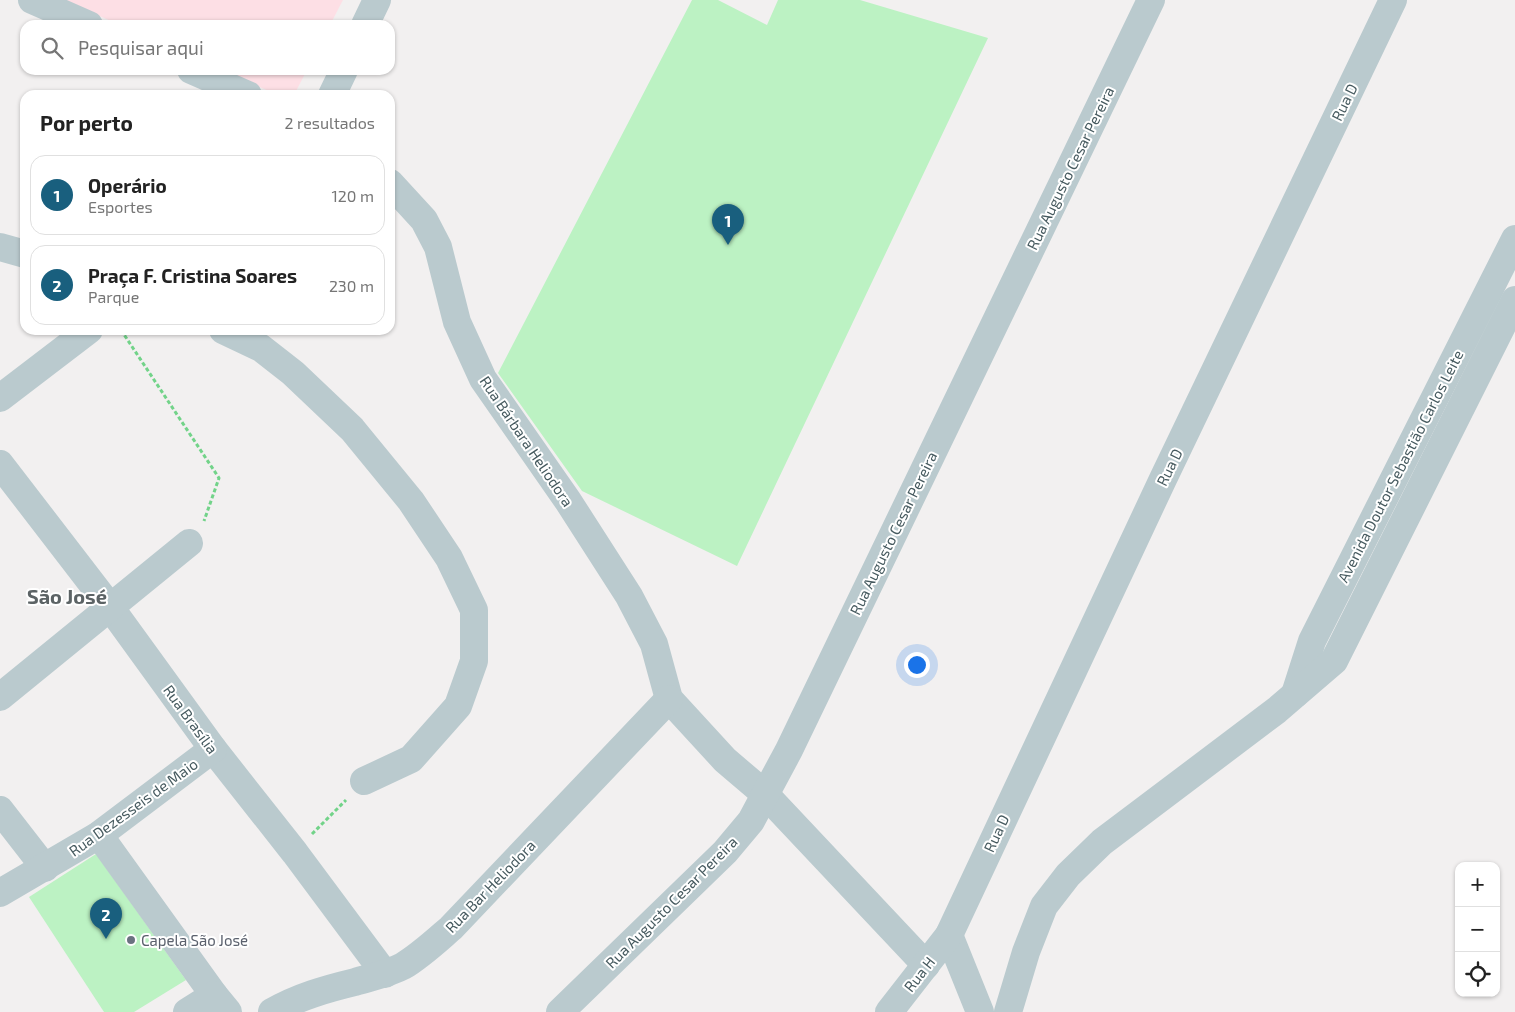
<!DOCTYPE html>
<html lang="pt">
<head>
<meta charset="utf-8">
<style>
  :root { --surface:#fff; --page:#f2f2f2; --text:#222; --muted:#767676; --line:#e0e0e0; --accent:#195f7e }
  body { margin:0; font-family:"Exo 2",sans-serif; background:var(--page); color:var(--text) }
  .controls { position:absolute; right:15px; bottom:15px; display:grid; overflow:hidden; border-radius:10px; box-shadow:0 1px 4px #0004 }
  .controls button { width:45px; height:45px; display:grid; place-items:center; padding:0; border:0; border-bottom:1px solid var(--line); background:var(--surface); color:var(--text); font:25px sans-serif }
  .you { position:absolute; left:916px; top:664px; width:18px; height:18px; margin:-12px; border:4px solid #fff; border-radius:50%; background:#1a73e8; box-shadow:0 0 0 8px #1a73e833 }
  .badge { display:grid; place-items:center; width:32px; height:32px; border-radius:50%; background:var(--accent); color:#fff; font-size:16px; font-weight:700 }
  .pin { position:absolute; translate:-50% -41px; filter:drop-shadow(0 1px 2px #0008) }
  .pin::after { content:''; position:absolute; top:26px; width:18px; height:15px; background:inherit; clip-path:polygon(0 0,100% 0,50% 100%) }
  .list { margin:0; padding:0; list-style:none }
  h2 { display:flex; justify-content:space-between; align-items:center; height:65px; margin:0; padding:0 20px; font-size:21px }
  h2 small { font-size:16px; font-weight:400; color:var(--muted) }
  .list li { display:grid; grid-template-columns:32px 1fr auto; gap:15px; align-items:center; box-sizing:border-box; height:80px; margin:0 10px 10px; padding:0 10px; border:1px solid var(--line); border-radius:15px }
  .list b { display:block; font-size:19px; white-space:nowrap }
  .list p { margin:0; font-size:16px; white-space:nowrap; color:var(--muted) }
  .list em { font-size:16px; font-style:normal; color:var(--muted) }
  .icon { flex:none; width:28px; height:28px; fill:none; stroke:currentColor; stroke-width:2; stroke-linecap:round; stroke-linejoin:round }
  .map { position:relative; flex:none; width:1515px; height:1012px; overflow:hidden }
  .search { position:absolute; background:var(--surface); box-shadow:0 1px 4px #0004; left:20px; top:20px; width:375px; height:55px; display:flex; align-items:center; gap:12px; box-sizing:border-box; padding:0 18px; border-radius:15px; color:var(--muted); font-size:19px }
  .panel { position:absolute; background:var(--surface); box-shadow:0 1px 4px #0004; left:20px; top:90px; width:375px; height:245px; border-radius:15px }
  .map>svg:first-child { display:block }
  .medical { fill:#fddfe5 }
  .green { fill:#bcf2c3 }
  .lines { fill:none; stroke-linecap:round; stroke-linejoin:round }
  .path { stroke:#72d389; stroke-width:3; stroke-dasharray:4 2.5; stroke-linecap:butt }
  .minor { stroke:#bacace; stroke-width:28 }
  .worship-dot { fill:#6b7280; stroke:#fff; stroke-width:2 }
  .labels { text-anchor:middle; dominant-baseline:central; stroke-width:4; stroke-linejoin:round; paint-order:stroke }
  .street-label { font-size:15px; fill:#465a5f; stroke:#fff }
  .worship-label { font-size:15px; fill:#5b616d; stroke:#fff; text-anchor:start }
  .district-label { font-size:20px; font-weight:bold; fill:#5c6365; stroke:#fff }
</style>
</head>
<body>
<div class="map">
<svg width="1515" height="1012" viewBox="0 0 1515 1012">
  <rect width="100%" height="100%" fill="#f2f0f0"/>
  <g class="medical">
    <path d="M63,0h280l-13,25h-210z"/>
    <path d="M221,70h86l-13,25h-16z"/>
  </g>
  <g class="green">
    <path d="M692,0h26l49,25 11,-25h82l128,38 -251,528 -155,-75 -84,-118z"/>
    <path d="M96,854l90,126 -52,32h-30l-75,-115z"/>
  </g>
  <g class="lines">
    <g class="path">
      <path d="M121,330l98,148 -15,43"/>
      <path d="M312,834l34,-34"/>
    </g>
    <g class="minor">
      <path d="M32,0l57,25"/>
      <path d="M365,25l12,-25"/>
      <path d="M191,70l57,25"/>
      <path d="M332,95l12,-25"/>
      <path d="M390,183l34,37 14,27 19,75 26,57 85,122 61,95 25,48 15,55 56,61 40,34 161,171"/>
      <path d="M0,247l25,7"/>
      <path d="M223,330l38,18 32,25 59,56 59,72 38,57 25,52v51l-16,45 -47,53 -47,22"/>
      <path d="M0,398l89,-68"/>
      <path d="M0,464l110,143 103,142 82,104 90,121"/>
      <path d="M1295,694l17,-53 203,-402"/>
      <path d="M0,697l189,-154"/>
      <path d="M0,810l45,58"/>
      <path d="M99,835l115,160"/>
      <path d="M0,893l99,-58 114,-86"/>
      <path d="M949,935l31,77"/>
      <path d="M187,1012l27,-17 14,17"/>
      <path d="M272,1012c26,-15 54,-23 83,-30 16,-5 33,-8 48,-16 17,-10 33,-25 48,-38l218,-229"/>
      <path d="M560,1012l165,-160 26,-31 38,-71 362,-750"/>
      <path d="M889,1012l60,-77 214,-456 230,-479"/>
      <path d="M1008,1012l18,-60 18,-46 24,-31 34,-33 175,-132 57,-49 181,-361"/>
    </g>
  </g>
  <circle class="worship-dot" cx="131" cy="940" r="5"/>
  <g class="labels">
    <g class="street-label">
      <text transform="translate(1344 102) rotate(-64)">Rua D</text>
      <text transform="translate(1070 168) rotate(-64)">Rua Augusto Cesar Pereira</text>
      <text transform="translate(527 441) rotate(56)">Rua Bárbara Heliodora</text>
      <text transform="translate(1400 466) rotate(-63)">Avenida Doutor Sebastião Carlos Leite</text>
      <text transform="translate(1169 467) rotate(-64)">Rua D</text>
      <text transform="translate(893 533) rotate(-64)">Rua Augusto Cesar Pereira</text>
      <text transform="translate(191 719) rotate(54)">Rua Brasília</text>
      <text transform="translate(133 807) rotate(-36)">Rua Dezesseis de Maio</text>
      <text transform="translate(996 833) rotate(-65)">Rua D</text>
      <text transform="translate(490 886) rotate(-46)">Rua Bar Heliodora</text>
      <text transform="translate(671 902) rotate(-45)">Rua Augusto Cesar Pereira</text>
      <text transform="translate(919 974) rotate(-52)">Rua H</text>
    </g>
    <g class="worship-label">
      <text x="141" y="940">Capela São José</text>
    </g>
    <g class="district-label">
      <text x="67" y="596">São José</text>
    </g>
  </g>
</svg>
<div class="controls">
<button>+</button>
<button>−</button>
<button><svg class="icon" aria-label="locate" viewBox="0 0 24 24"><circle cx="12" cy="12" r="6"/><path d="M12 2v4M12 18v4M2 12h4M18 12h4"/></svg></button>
</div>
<div class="you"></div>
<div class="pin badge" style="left:728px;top:245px">1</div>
<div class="pin badge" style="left:106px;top:939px">2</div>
<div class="search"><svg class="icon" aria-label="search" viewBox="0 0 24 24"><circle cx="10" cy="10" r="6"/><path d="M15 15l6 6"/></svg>Pesquisar aqui</div>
<section class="panel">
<h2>Por perto<small>2 resultados</small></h2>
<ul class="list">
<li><span class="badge">1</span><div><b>Operário</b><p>Esportes</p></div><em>120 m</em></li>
<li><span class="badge">2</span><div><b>Praça F. Cristina Soares</b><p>Parque</p></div><em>230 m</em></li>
</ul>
</section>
</div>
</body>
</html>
